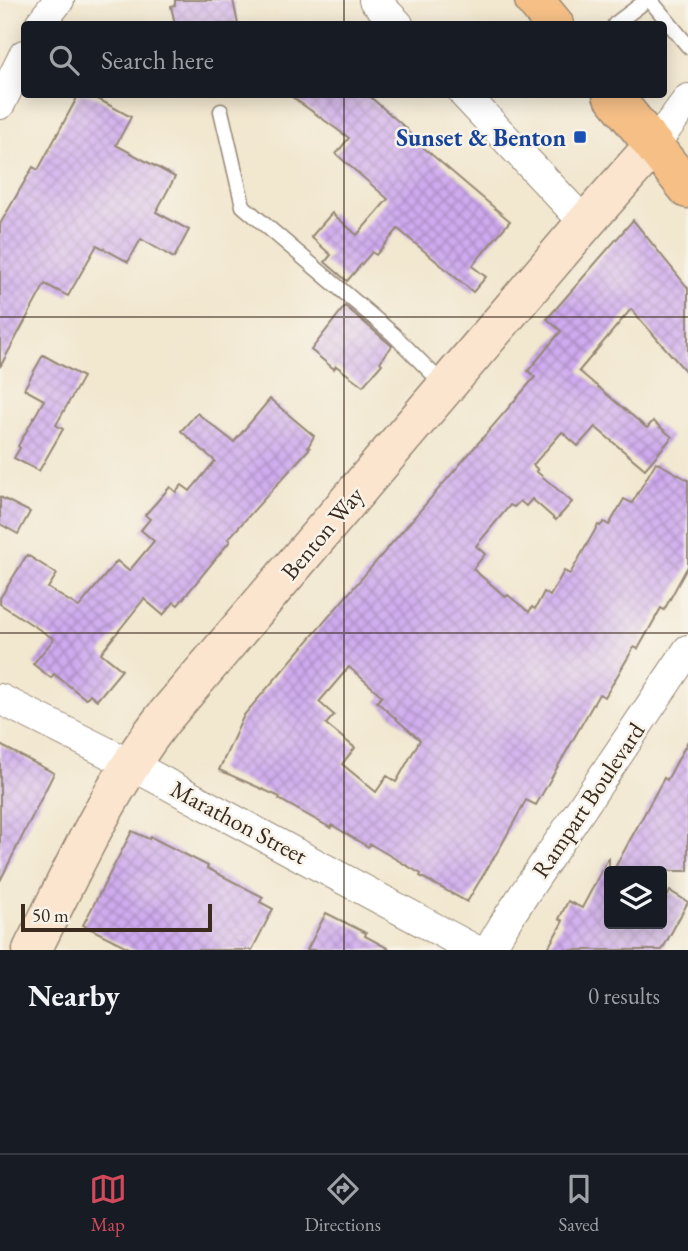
<!DOCTYPE html>
<html lang="en">
<head>
<meta charset="utf-8">
<style>
  :root { --surface:#171b24; --page:#20242c; --text:#f1f3f6; --muted:#9ea1a6; --line:#363941; --accent:#d1495b }
  body { margin:0; font-family:"EB Garamond",serif; background:var(--page); color:var(--text) }
  .controls { position:absolute; right:21px; bottom:21px; display:grid; overflow:hidden; border-radius:7px; box-shadow:0 4px 18px #0003 }
  .controls button { width:63px; height:63px; display:grid; place-items:center; padding:0; border:0; border-bottom:2px solid var(--line); background:var(--surface); color:var(--text); font:35px sans-serif }
  .scale { position:absolute; left:21px; bottom:18px; width:191px; box-sizing:border-box; padding-left:7px; border:4px solid #3b2a1e; border-top:0; font-size:19px; line-height:24px; white-space:nowrap; color:#3b2a1e; -webkit-text-stroke:5px #f7f3e8; paint-order:stroke }
  .list { margin:0; padding:0; list-style:none }
  h2 { display:flex; justify-content:space-between; align-items:center; height:91px; margin:0; padding:0 28px; font-size:30px }
  h2 small { font-size:23px; font-weight:400; color:var(--muted) }
  .icon { flex:none; width:38px; height:38px; fill:none; stroke:currentColor; stroke-width:2; stroke-linecap:round; stroke-linejoin:round }
  .map { position:relative; flex:none; width:688px; height:950px; overflow:hidden }
  .search { position:absolute; background:var(--surface); box-shadow:0 4px 18px #0003; left:21px; right:21px; top:21px; height:77px; display:flex; align-items:center; gap:18px; box-sizing:border-box; padding:0 24px; border-radius:7px; color:var(--muted); font-size:26px }
  .sheet { height:203px; background:var(--surface) }
  nav { display:flex; justify-content:space-around; align-items:center; box-sizing:border-box; height:98px; border-top:2px solid var(--line); background:var(--surface); font-size:19px; color:var(--muted) }
  nav a { display:grid; justify-items:center; gap:4px }
  nav .on { color:var(--accent) }
  .map>svg:first-child { display:block }
  .building { fill:url(#building-cross-hatch); fill-rule:evenodd }
  .lines { fill:none; stroke-linecap:round; stroke-linejoin:round }
  .lane-casing { stroke:#968876; stroke-width:17 }
  .street-casing { stroke:#968876; stroke-width:32 }
  .secondary-casing { stroke:#968876; stroke-width:41 }
  .primary-casing { stroke:#968876; stroke-width:41 }
  .lane { stroke:#fff; stroke-width:14 }
  .street { stroke:#fff; stroke-width:30 }
  .secondary { stroke:#fbe5cf; stroke-width:38 }
  .primary { stroke:#f5bf86; stroke-width:38 }
  .grid { fill:none; stroke:#3b2a1e; stroke-width:2; stroke-opacity:0.55 }
  .transit-dot { fill:#1a4fb4; stroke:#f7f3e8; stroke-width:2.5 }
  .labels { text-anchor:middle; dominant-baseline:central; stroke-width:5; stroke-linejoin:round; paint-order:stroke }
  .transit-label { font-size:24px; font-weight:bold; fill:#164399; stroke:#f7f3e8; text-anchor:end }
  .street-label { font-size:24px; fill:#3b2a1e; stroke:#f7f3e8 }
</style>
</head>
<body>
<div class="map">
<svg width="688" height="950" viewBox="0 0 688 950">
  <defs>
    <pattern id="building-cross-hatch" width="8" height="8" patternUnits="userSpaceOnUse" patternTransform="scale(1.75)"><rect width="8" height="8" fill="#cfaaef"/><path d="M0 0l8 8M0 8l8-8" fill="none" stroke="#a98bc1"/></pattern>
  </defs>
  <rect width="100%" height="100%" fill="#f7f3e8"/>
  <filter id="ink" filterUnits="userSpaceOnUse"><feTurbulence type="fractalNoise" baseFrequency=".0143" numOctaves="2"/><feDisplacementMap in="SourceGraphic" scale="14" xChannelSelector="R" yChannelSelector="G"/><feConvolveMatrix kernelMatrix="1 2 1 2 8 2 1 2 1" color-interpolation-filters="sRGB"/></filter>
  <filter id="wash" filterUnits="userSpaceOnUse"><feTurbulence type="fractalNoise" baseFrequency=".00686" numOctaves="4" result="noise"/><feDisplacementMap in="SourceGraphic" scale="28" xChannelSelector="R" yChannelSelector="G"/><feGaussianBlur stdDeviation="1.57" result="paint"/><feColorMatrix in="noise" values="0 0 0 0 0 0 0 0 0 0 0 0 0 0 0 0 0 1.4 0 .05"/><feComposite in="paint" operator="in"/></filter>
  <g filter="url(#wash)">
    <rect width="100%" height="100%" fill="#f2e7cf"/>
    <g id="blocks">
      <g class="building">
        <path d="M175,0h58l5,24h-63l-4,-18 4,-1z"/>
        <path d="M79,94h10l42,23 -15,28 59,32 -19,35 33,18 -15,28 -33,-19 -13,23 -31,-17 -29,51 -23,-12 -45,83v-143l33,-57 5,3z"/>
        <path d="M288,94h79l40,35 -1,1 13,12 -1,1 92,78 -38,45 14,11 -13,15 -75,-63 -22,26 -4,-3 -25,29 -22,-19 6,-7 -20,-18 21,-24 25,22 31,-36 -52,-45 13,-16z"/>
        <path d="M633,220l55,68v86l-57,-65 -52,62 68,57 6,-7 19,16 -27,32 -50,-42 -17,19 -16,-14 -29,33 5,5 -2,1 36,31 -16,18 -24,-21 -6,7 -6,-5 -6,6 -4,-2 -34,41 9,8 -12,15 33,28 2,-2 21,17 3,-5 3,2 9,-17 6,4 14,-25 6,3 28,-49 2,1 4,-4 5,3 15,-26 8,4 24,-41 32,18v86l-24,44 -3,-2 -23,41 -4,-2 -29,50 -6,-3 -63,111 -10,-5 -24,44 -35,58 -47,-26 1,-2 -51,-30 -2,3 -36,-22 -1,3 -52,-29 1,-2 -61,-27 25,-55 291,-338 -7,-6 33,-40 -14,-12zM349,667l33,29 -5,6 43,38 -24,42 -9,-6 -11,16 -34,-28 13,-16 -29,-24 8,-9 -15,-13z"/>
        <path d="M345,306l47,40 -12,16 2,2 -19,22 -27,-20 -2,3 -23,-19z"/>
        <path d="M43,355l40,22 -27,48 7,4 -24,42 -25,-13 6,-10 -2,-2 26,-46 -20,-11z"/>
        <path d="M270,399l44,37 -6,11 2,1 -82,91 2,2 -52,64 -4,-3 -11,13 -19,-16 -43,54 21,17 -25,30 -7,-6 -4,5 -32,-25 -3,4 -18,-14 21,-25 -54,-35v-6l27,-43 30,19 -9,14 31,19 38,-46 12,10 25,-30 -13,-11 9,-11 -5,-4 25,-28 6,5 6,-7 8,6 25,-30 -34,-30 16,-18 37,29z"/>
        <path d="M0,497l30,15 -12,22 -18,-10z"/>
        <path d="M688,741v130h-75l51,-93 3,2z"/>
        <path d="M0,745l54,28 -54,108z"/>
        <path d="M132,831l17,8 2,-2 57,29 -1,2 56,29 -3,5 13,7 -21,41h-119l-50,-25z"/>
        <path d="M609,857v67h53v-17l8,-16 18,11 -26,48h-115l16,-29 -4,-2 9,-18 14,7z"/>
        <path d="M326,913l40,20 -1,3 26,14h-84z"/>
      </g>
    </g>
  </g>
  <g filter="url(#ink)">
    <use href="#blocks" fill-opacity="0" stroke="#968876" stroke-width="2"/>
    <g class="lines">
      <g class="lane-casing">
        <g id="lane">
          <path d="M650,0l38,46"/>
          <path d="M615,24l32,-24"/>
          <path d="M221,111l22,95 150,128 52,52"/>
        </g>
      </g>
      <g class="street-casing">
        <g id="street">
          <path d="M374,0l24,24"/>
          <path d="M40,24l19,-24"/>
          <path d="M464,94l121,129"/>
          <path d="M0,104l24,-49"/>
          <path d="M654,145l34,-46"/>
          <path d="M0,699l130,65 345,186"/>
          <path d="M489,950l19,-32 180,-268"/>
        </g>
      </g>
      <g class="secondary-casing">
        <path id="secondary" d="M32,950c40,-79 76,-160 130,-230l423,-497 69,-78"/>
      </g>
      <g class="primary-casing">
        <g id="primary">
          <path d="M534,0l20,24"/>
          <path d="M612,94l76,95"/>
        </g>
      </g>
      <use href="#lane" class="lane"/>
      <use href="#street" class="street"/>
      <use href="#secondary" class="secondary"/>
      <use href="#primary" class="primary"/>
    </g>
  </g>
  <path class="grid" d="M344,0v24M344,94v856M0,317h688M0,633h688"/>
  <rect class="transit-dot" x="573" y="130" width="14" height="14" rx="3.5"/>
  <g class="labels">
    <g class="transit-label">
      <text x="566" y="137">Sunset &amp; Benton</text>
    </g>
    <g class="street-label">
      <text transform="translate(322 533) rotate(-50)">Benton Way</text>
      <text transform="translate(588 800) rotate(-56)">Rampart Boulevard</text>
      <text transform="translate(239 822) rotate(28)">Marathon Street</text>
    </g>
  </g>
</svg>
<div class="controls">
<button><svg class="icon" aria-label="layers" viewBox="0 0 24 24"><path d="M12 4l9 5-9 5-9-5zM3 14l9 5 9-5"/></svg></button>
</div>
<div class="scale">50 m</div>
<div class="search"><svg class="icon" aria-label="search" viewBox="0 0 24 24"><circle cx="10" cy="10" r="6"/><path d="M15 15l6 6"/></svg>Search here</div>
</div>
<section class="sheet">
<h2>Nearby<small>0 results</small></h2>
<ul class="list">
</ul>
</section>
<nav>
<a class="on"><svg class="icon" aria-label="map" viewBox="0 0 24 24"><path d="M3 6l6-2 6 2 6-2v14l-6 2-6-2-6 2zM9 4v14M15 6v14"/></svg>Map</a>
<a><svg class="icon" aria-label="directions" viewBox="0 0 24 24"><path d="M12 3l9 9-9 9-9-9zM9 14v-3h6M13 9l2 2-2 2"/></svg>Directions</a>
<a><svg class="icon" aria-label="saved" viewBox="0 0 24 24"><path d="M7 4h10v16l-5-4-5 4z"/></svg>Saved</a>
</nav>
</body>
</html>
